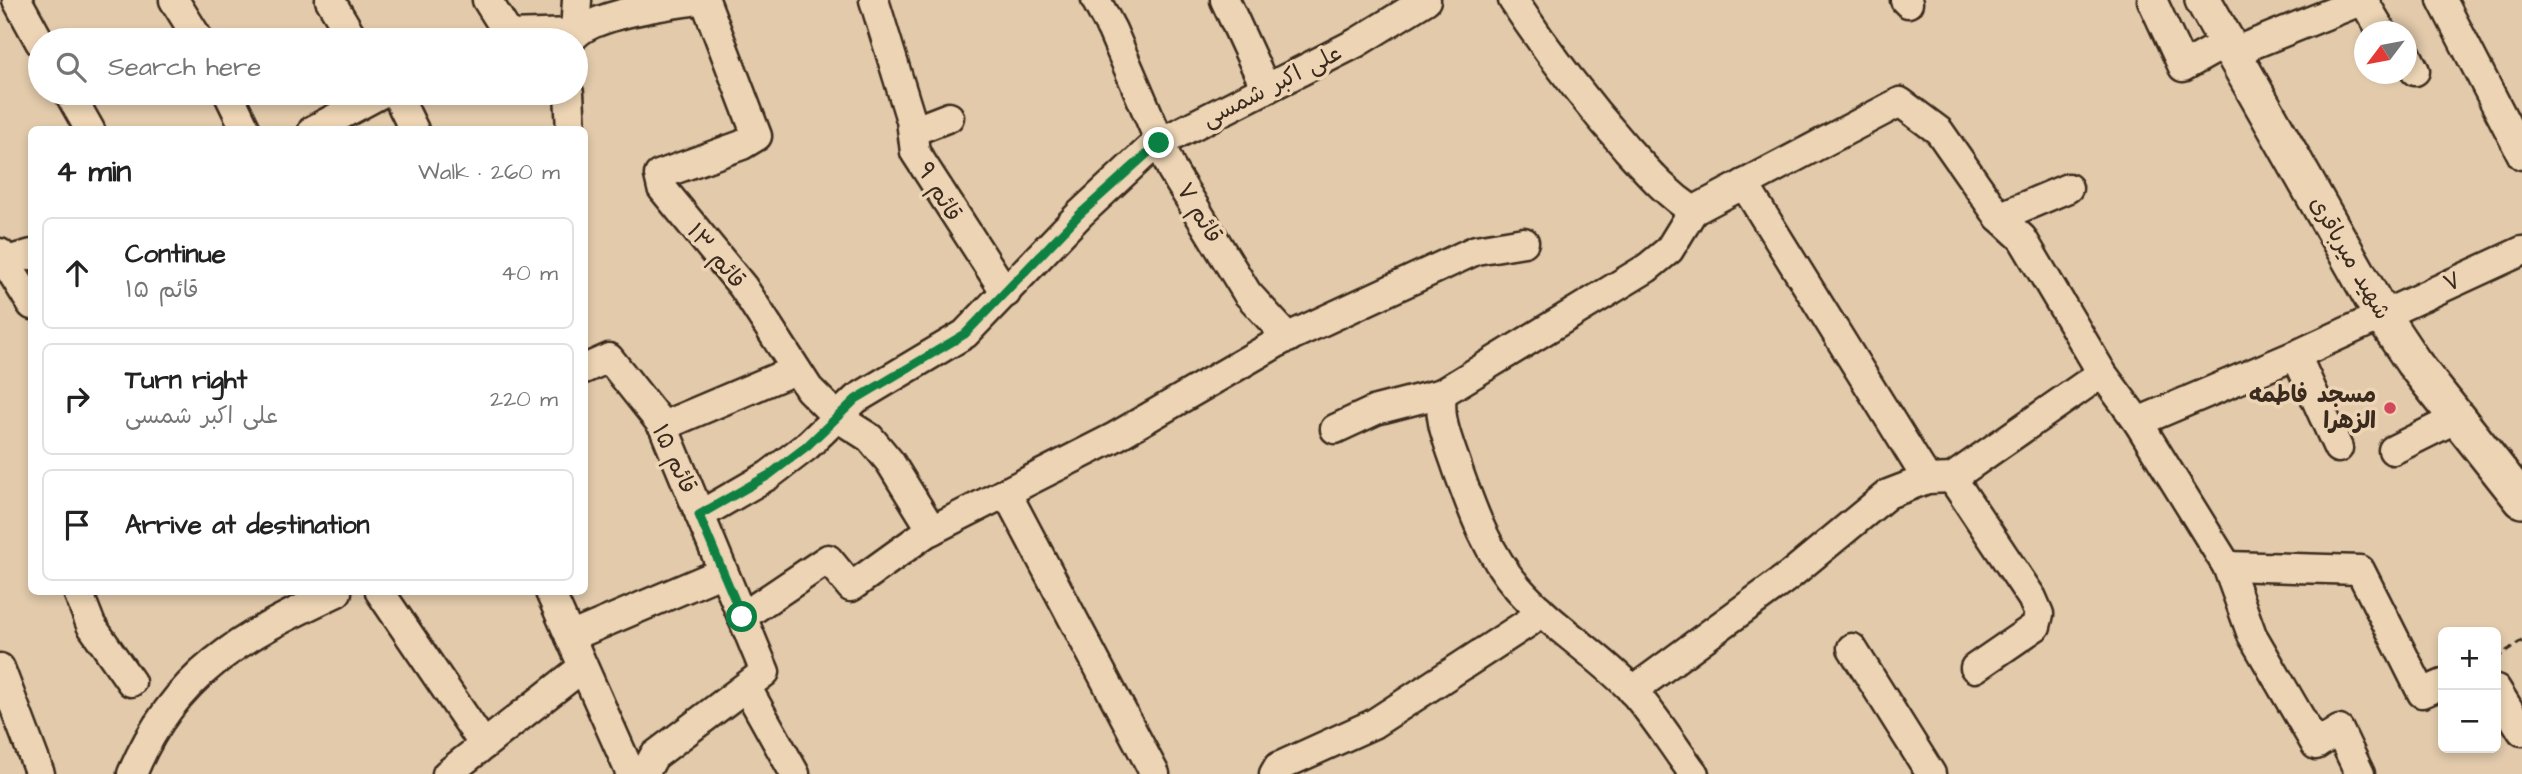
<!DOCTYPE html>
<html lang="en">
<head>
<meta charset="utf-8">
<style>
  :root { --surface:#fff; --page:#f6f6f6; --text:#222; --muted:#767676; --line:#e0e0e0 }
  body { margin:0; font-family:"Architects Daughter","Playpen Sans Arabic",sans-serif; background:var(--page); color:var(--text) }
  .controls { position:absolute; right:21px; bottom:21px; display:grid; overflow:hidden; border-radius:10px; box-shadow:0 4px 10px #0003 }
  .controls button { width:63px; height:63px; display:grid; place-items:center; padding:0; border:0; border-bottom:2px solid var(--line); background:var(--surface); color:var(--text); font:35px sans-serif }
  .compass { position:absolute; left:2354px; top:21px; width:63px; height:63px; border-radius:50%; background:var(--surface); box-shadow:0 4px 10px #0003; rotate:238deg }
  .stop { position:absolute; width:21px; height:21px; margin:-16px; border:5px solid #0b8043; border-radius:50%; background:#fff }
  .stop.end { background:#0b8043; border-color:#fff; box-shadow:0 2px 7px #0008 }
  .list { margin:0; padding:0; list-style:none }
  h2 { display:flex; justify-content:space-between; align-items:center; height:91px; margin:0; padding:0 28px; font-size:30px }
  h2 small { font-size:23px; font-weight:400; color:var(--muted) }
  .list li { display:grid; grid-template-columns:46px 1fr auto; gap:21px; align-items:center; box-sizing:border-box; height:112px; margin:0 14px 14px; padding:0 14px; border:2px solid var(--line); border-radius:10px }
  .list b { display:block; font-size:26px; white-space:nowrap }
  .list p { margin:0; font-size:23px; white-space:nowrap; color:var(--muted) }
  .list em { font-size:23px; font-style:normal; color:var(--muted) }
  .icon { flex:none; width:38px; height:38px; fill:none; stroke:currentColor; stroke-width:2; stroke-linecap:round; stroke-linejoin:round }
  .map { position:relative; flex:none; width:2522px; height:774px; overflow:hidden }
  .search { position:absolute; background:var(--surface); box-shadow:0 4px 10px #0003; left:28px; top:28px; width:560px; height:77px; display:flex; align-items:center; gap:18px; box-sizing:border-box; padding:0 24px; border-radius:38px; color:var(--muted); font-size:26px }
  .panel { position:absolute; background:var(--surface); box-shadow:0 4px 10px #0003; left:28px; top:126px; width:560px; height:469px; border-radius:10px }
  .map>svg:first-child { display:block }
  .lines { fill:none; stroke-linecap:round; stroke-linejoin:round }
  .minor-casing { stroke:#3b2a1e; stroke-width:33 }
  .major-casing { stroke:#3b2a1e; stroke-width:40 }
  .path { stroke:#3b2a1e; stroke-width:3.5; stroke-dasharray:7 5; stroke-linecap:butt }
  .minor { stroke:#ecd4b4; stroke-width:28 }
  .major { stroke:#ecd4b4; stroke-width:35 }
  .route { stroke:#0b8043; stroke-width:9 }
  .poi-dot { fill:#d1495b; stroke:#ecd4b4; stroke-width:2.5 }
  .labels { text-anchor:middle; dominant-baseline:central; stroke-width:7; stroke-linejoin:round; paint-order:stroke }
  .street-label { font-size:23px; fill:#3b2a1e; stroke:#ecd4b4 }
  .poi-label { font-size:23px; font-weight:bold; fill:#3b2a1e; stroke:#ecd4b4; text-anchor:end }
</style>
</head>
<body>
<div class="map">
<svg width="2522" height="774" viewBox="0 0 2522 774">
  <rect width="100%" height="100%" fill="#e2caab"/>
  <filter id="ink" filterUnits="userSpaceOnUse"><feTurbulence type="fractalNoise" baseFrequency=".0143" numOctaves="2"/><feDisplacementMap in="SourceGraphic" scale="14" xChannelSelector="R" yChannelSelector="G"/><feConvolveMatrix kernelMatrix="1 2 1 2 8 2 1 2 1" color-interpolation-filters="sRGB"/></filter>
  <g filter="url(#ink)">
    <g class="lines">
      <g class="minor-casing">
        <g id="minor">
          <path d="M17,0l23,42"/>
          <path d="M174,0l25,40"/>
          <path d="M330,0l24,40"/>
          <path d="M487,0l22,35"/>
          <path d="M705,0l52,136 -15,9 -83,30 3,13 81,99 66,102 28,28 33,21 20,24 42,68"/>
          <path d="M874,0l37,120 4,32 91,141"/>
          <path d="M1096,0l16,30 60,140 75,123 41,45"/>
          <path d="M1225,0l41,89"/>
          <path d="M1513,0c35,53 72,101 114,149 22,24 38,43 66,62l207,-109 39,29 60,86 23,21 80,135 36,49 89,144 25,69 64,110 23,-15 21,44"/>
          <path d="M1905,0l3,3"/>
          <path d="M2152,0l31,67 43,-24"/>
          <path d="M2363,0l19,32"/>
          <path d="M2442,0l80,155"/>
          <path d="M497,40l12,-5 66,-2 2,-33"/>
          <path d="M571,40c16,-26 97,-35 127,-40"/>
          <path d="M2231,53l132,-53"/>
          <path d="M2406,53l9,18"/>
          <path d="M69,93l21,37"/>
          <path d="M228,93l18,37"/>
          <path d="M396,93l18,37"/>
          <path d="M569,93l2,37"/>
          <path d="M313,130l69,-37"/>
          <path d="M913,131l36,-14"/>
          <path d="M1744,184l183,295"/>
          <path d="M1999,217l69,-29"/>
          <path d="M0,253l32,52"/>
          <path d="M0,263l32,-9"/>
          <path d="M2296,355l42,93"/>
          <path d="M584,369l25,-11 54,68 102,246 -111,84 -10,18"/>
          <path d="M1442,393c-4,29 7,49 16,77 15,42 30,84 60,118 33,38 77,64 112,100 24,26 43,58 64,86"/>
          <path d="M2138,422l158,-67 226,-104"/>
          <path d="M663,426l132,-56"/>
          <path d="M1335,429l41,-19 66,-17 205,-125 22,-18 24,-39"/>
          <path d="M2393,450l64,-32"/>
          <path d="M1952,478l80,120 7,16 -3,12 -61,42"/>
          <path d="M1006,492l149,282"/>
          <path d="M700,515l69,-40 38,-29 49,-47 109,-65 115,-120 73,-68 203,-103 70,-43"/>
          <path d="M2227,566l133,4 62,123 21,-9"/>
          <path d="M78,592l13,33 40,57"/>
          <path d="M380,592l104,153"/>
          <path d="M550,592l81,182"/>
          <path d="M742,617l86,-58 23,28 75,-54 187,-95 169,-98 194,-90 48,-8"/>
          <path d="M570,637l153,-65"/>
          <path d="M1852,648l79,126"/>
          <path d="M0,668l40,106"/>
          <path d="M747,688l48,86"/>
          <path d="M2496,689l26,42"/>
          <path d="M1632,691l158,-116 98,-81 39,-15 25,-1 150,-105"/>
          <path d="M132,774c43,-102 109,-137 205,-182"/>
          <path d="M447,774l136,-107"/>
          <path d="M1274,774l4,-7 95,-43 156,-102 10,-13"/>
        </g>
      </g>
      <g class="major-casing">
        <path id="major" d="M2203,0l178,314 32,48 109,138"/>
      </g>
      <path class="path" d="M2496,658l26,-17"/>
      <use href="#minor" class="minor"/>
      <use href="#major" class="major"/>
    </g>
  </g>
  <g class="lines" filter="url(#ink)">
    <path class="route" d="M742,617l-43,-102 70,-40 38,-29 49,-47 109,-65 115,-120 79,-71"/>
  </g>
  <circle class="poi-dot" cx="2390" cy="408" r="7"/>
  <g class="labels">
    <g class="street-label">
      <text transform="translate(1272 86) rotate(-27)">علی اکبر شمسی</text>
      <text transform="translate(939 192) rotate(59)">قائم ۹</text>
      <text transform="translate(1199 213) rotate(59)">قائم ۷</text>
      <text transform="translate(716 256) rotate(50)">قائم ۱۳</text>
      <text transform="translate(2350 258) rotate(60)">شهید میرباقری</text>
      <text transform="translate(2452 282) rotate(-24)">۷</text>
      <text transform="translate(674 459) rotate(65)">قائم ۱۵</text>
    </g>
    <g class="poi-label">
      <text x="2376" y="395">مسجد فاطمه<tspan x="2376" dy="26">الزهرا</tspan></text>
    </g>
  </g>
</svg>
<div class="controls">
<button>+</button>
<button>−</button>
</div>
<svg class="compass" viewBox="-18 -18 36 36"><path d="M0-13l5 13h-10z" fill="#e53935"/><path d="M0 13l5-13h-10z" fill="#767676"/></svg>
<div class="stop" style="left:742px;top:617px"></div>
<div class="stop end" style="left:1159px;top:143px"></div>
<div class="search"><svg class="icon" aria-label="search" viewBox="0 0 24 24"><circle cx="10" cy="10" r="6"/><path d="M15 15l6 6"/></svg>Search here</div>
<section class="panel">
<h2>4 min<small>Walk · 260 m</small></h2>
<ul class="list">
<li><svg class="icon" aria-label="ahead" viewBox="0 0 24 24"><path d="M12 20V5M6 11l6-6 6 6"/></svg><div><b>Continue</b><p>قائم ۱۵</p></div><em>40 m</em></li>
<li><svg class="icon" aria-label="right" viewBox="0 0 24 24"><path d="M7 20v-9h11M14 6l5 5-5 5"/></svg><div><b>Turn right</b><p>علی اکبر شمسی</p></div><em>220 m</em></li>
<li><svg class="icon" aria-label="arrive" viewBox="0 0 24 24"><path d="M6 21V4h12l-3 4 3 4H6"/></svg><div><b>Arrive at destination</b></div></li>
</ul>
</section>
</div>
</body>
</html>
